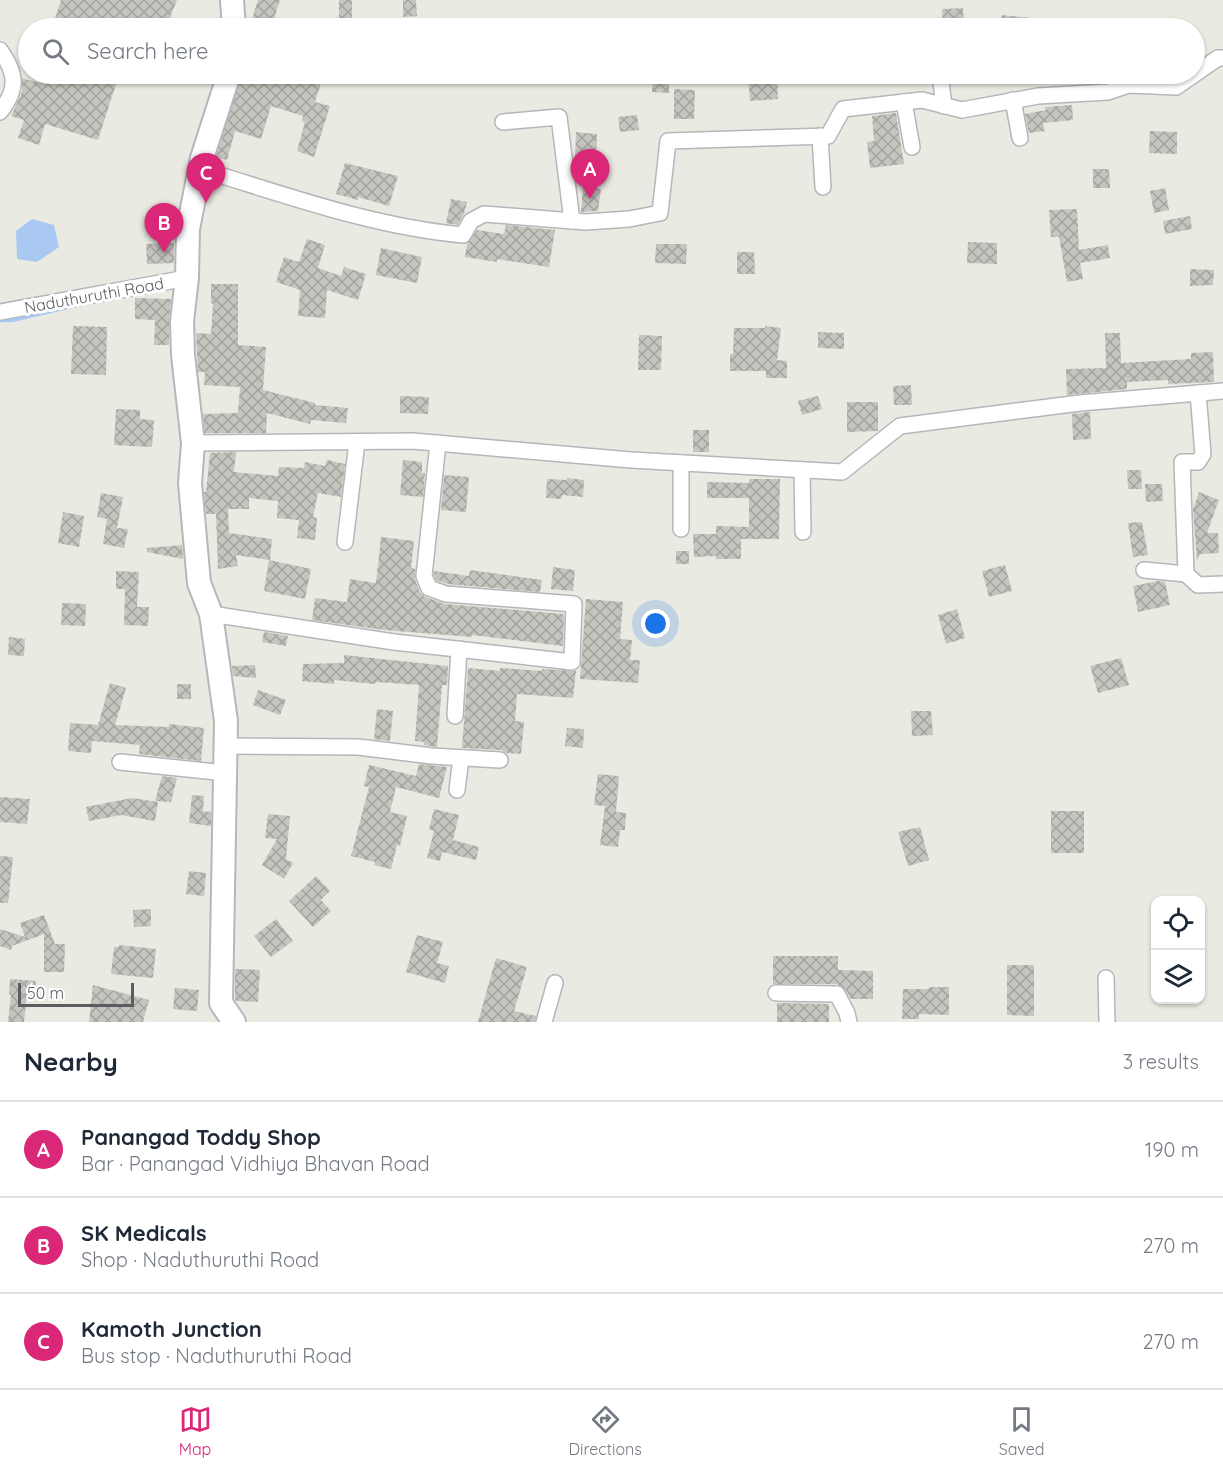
<!DOCTYPE html>
<html lang="en">
<head>
<meta charset="utf-8">
<style>
  :root { --surface:#fff; --page:#f2f2f3; --text:#1f2937; --muted:#747a83; --line:#e0e1e3; --accent:#db2777 }
  body { margin:0; font-family:Quicksand,sans-serif; background:var(--page); color:var(--text) }
  .controls { position:absolute; right:18px; bottom:18px; display:grid; overflow:hidden; border-radius:12px; box-shadow:0 2px 4px #0004 }
  .controls button { width:54px; height:54px; display:grid; place-items:center; padding:0; border:0; border-bottom:2px solid var(--line); background:var(--surface); color:var(--text); font:30px sans-serif }
  .scale { position:absolute; left:18px; bottom:15px; width:116px; box-sizing:border-box; padding-left:6px; border:3px solid #5a5c60; border-top:0; font-size:16px; line-height:21px; white-space:nowrap; color:#5a5c60; -webkit-text-stroke:4px #fff; paint-order:stroke }
  .you { position:absolute; left:656px; top:624px; width:21px; height:21px; margin:-15px; border:4px solid #fff; border-radius:50%; background:#1a73e8; box-shadow:0 0 0 9px #1a73e833 }
  .badge { display:grid; place-items:center; width:39px; height:39px; border-radius:50%; background:var(--accent); color:#fff; font-size:20px; font-weight:700 }
  .pin { position:absolute; translate:-50% -50px; filter:drop-shadow(0 2px 3px #0008) }
  .pin::after { content:''; position:absolute; top:32px; width:21px; height:18px; background:inherit; clip-path:polygon(0 0,100% 0,50% 100%) }
  .list { margin:0; padding:0; list-style:none }
  h2 { display:flex; justify-content:space-between; align-items:center; height:78px; margin:0; padding:0 24px; font-size:26px }
  h2 small { font-size:20px; font-weight:400; color:var(--muted) }
  .list li { display:grid; grid-template-columns:39px 1fr auto; gap:18px; align-items:center; box-sizing:border-box; height:96px; padding:0 24px; border-top:2px solid var(--line) }
  .list b { display:block; font-size:22px; white-space:nowrap }
  .list p { margin:0; font-size:20px; white-space:nowrap; color:var(--muted) }
  .list em { font-size:20px; font-style:normal; color:var(--muted) }
  .icon { flex:none; width:33px; height:33px; fill:none; stroke:currentColor; stroke-width:2; stroke-linecap:round; stroke-linejoin:round }
  .map { position:relative; flex:none; width:1223px; height:1022px; overflow:hidden }
  .search { position:absolute; background:var(--surface); box-shadow:0 2px 4px #0004; left:18px; right:18px; top:18px; height:66px; display:flex; align-items:center; gap:15px; box-sizing:border-box; padding:0 21px; border-radius:33px; color:var(--muted); font-size:22px }
  .sheet { height:366px; background:var(--surface) }
  nav { display:flex; justify-content:space-around; align-items:center; box-sizing:border-box; height:84px; border-top:2px solid var(--line); background:var(--surface); font-size:16px; color:var(--muted) }
  nav a { display:grid; justify-items:center; gap:3px }
  nav .on { color:var(--accent) }
  .map>svg:first-child { display:block }
  .water { fill:#a9c9f3 }
  .lines { fill:none; stroke-linecap:round; stroke-linejoin:round }
  .stream { stroke:#a9c9f3; stroke-width:4.5 }
  .building { fill:url(#building-cross-hatch) }
  .street-casing { stroke:#b4b6ba; stroke-width:18 }
  .secondary-casing { stroke:#b5b7bc; stroke-width:26 }
  .street { stroke:#fff; stroke-width:15 }
  .secondary { stroke:#fff; stroke-width:22 }
  .labels { text-anchor:middle; dominant-baseline:central; stroke-width:6; stroke-linejoin:round; paint-order:stroke }
  .street-label { font-size:16px; fill:#5a5c60; stroke:#fff }
</style>
</head>
<body>
<div class="map">
<svg width="1223" height="1022" viewBox="0 0 1223 1022">
  <defs>
    <pattern id="building-cross-hatch" width="8" height="8" patternUnits="userSpaceOnUse" patternTransform="scale(1.5)"><rect width="8" height="8" fill="#c6c4be"/><path d="M0 0l8 8M0 8l8-8" fill="none" stroke="#a4a29e"/></pattern>
  </defs>
  <rect width="100%" height="100%" fill="#ebeae2"/>
  <path class="water" d="M32,219l22,6 5,22 -22,15 -20,-3 -1,-28z"/>
  <g class="lines">
    <path class="stream" d="M0,320h12l59,-14"/>
  </g>
  <g class="building">
    <path d="M61,0h116l-11,28h-114z"/>
    <path d="M258,0h22l-9,28h-22z"/>
    <rect x="339" y="0" width="13" height="19"/>
    <path d="M403,0h13l1,16 -14,1z"/>
    <path d="M963,8l1,20h-21l-1,-19z"/>
    <path d="M1002,15l48,5 -1,8h-49z"/>
    <path d="M41,74h52l24,7 -19,59 -53,-16 -6,21 -21,-7 6,-18 -13,-4 11,-24v-14l17,5z"/>
    <path d="M242,74h82l-9,28 15,4 -16,51 -17,-6 8,-29 -3,-1 1,-5 -32,-10 -10,33 -26,-8 -8,29 -11,-3z"/>
    <path d="M748,74h29l1,25 -28,2z"/>
    <path d="M653,78l16,1v14l-17,-1z"/>
    <path d="M674,89l21,1 -1,29h-20z"/>
    <path d="M1072,105l1,15 -30,3 2,8 -16,2 -4,-19 21,-4 -1,-3z"/>
    <path d="M896,113l8,51 -34,4 -3,-26 7,-1 -2,-25z"/>
    <path d="M637,115l2,15 -19,2 -2,-15z"/>
    <path d="M1150,131l27,1v22l-28,-1z"/>
    <path d="M576,132l21,2 -1,25 -21,-2z"/>
    <path d="M345,163l53,13 -9,30 -31,-9v3l-22,-6z"/>
    <path d="M1093,169h16l1,19h-17z"/>
    <path d="M583,186l18,3 -3,22 -17,1z"/>
    <path d="M1165,188l4,22 -15,3 -4,-22z"/>
    <path d="M451,199l16,3 -3,12 -6,11 -12,-2z"/>
    <path d="M1077,209l2,41 29,-5 2,13 -30,5 3,16 -16,3 -8,-45h-8l-2,-27z"/>
    <path d="M1190,216l2,13 -27,5 -2,-13z"/>
    <path d="M506,225l49,5 -6,37 -52,-8v3l-32,-5 2,-13 10,-14 27,4z"/>
    <path d="M307,239l18,6 -7,23 23,8 3,-9 22,7 -8,26 -31,-10 -2,28 -27,-2 2,-26 -24,-8 8,-25 15,5z"/>
    <path d="M968,242l29,1v21l-30,-1z"/>
    <path d="M174,243v20l-27,1 -1,-20z"/>
    <path d="M656,244h31l-1,20 -31,-1z"/>
    <path d="M381,248l41,9 -5,26 -41,-8z"/>
    <path d="M737,252h17l1,22h-18z"/>
    <path d="M1190,269l24,1 -1,15 -23,1z"/>
    <path d="M211,284h27v61l28,2 -3,43 52,13v2l33,3 -2,15 -35,-3 -1,4 -43,-11 -1,20h-61l-2,-19 35,-1 2,-26 -36,-2 1,-13h-7l-2,-39 15,1 2,-30 -2,-1z"/>
    <path d="M135,298l36,1 -2,21v25h-15l1,-25 -20,-1z"/>
    <path d="M73,326l34,1 -1,48 -35,-1z"/>
    <path d="M765,326l16,2 -4,32 10,1v17h-21v-7h-36v-17h3l1,-26h31z"/>
    <path d="M818,332l26,1v16l-26,-1z"/>
    <path d="M1105,333h15l1,30 70,-4v-6l22,-1 1,30 -46,2v-4l-41,2v7l-60,6 -1,-26 40,-1z"/>
    <path d="M639,335l23,1 -1,34h-23z"/>
    <path d="M911,385l1,20h-18l-1,-19z"/>
    <path d="M400,396l29,1 -1,17 -28,-1z"/>
    <path d="M818,396l4,13 -20,6 -4,-14z"/>
    <path d="M847,402h31v29l-31,1z"/>
    <path d="M116,409l24,1v9l14,1 -2,27 -38,-2z"/>
    <path d="M1090,412l1,27 -18,1 -1,-26z"/>
    <rect x="693" y="430" width="16" height="22"/>
    <path d="M236,452l-2,20 44,4 1,-9 25,1 1,-6 20,4 2,-6 18,4 -4,33 -23,-4 -5,24 4,1 -2,22 -18,-2 2,-18 -22,-2 1,-17 -29,-3v11h-21l1,24 43,6 -2,21 -34,-5 2,11 -20,3 -2,-55h-10l-2,-22h2l4,-39z"/>
    <path d="M403,460l19,2v11h3l-2,24 -23,-2z"/>
    <path d="M1127,470h14l1,19h-14z"/>
    <path d="M444,475l25,2 -3,35 -25,-2z"/>
    <path d="M567,478l17,2 -1,17 -21,-2 -1,4 -15,-1 1,-19 20,1z"/>
    <path d="M749,479h31l-1,60h-38v20h-25v-3l-22,1 -1,-23h23v-8l33,1v-29h-42v-16l42,1z"/>
    <path d="M1145,484h17l1,17 -17,1z"/>
    <path d="M1199,492l20,8 -12,33h11l1,20 -19,1 -3,7 -4,-52z"/>
    <path d="M101,493l22,4 -6,31 11,1 -4,19 -21,-4 4,-25 -10,-2z"/>
    <path d="M63,512l21,4 -5,31 -21,-4z"/>
    <path d="M1142,522l6,33 -15,2 -5,-34z"/>
    <path d="M381,537l33,4 -3,27 4,1v11l5,12 5,5 20,7 119,10 -1,32 -91,-11v2l-88,-7 -72,-10 3,-22 32,4 3,-23 26,4z"/>
    <path d="M182,545l1,14 -36,-7v-4z"/>
    <rect x="676" y="551" width="13" height="13"/>
    <path d="M269,560l42,9 -6,30 -41,-8z"/>
    <path d="M1005,565l7,26 -23,6 -7,-26z"/>
    <path d="M553,567l22,3 -2,21 -22,-2z"/>
    <path d="M470,570l72,10 -2,12 -92,-8 -12,-4 -2,-5v-4l35,5z"/>
    <path d="M116,571l23,1 -2,35h12l-1,19 -24,-1 1,-36h-9z"/>
    <path d="M1158,581l7,1 5,23 -32,7 -5,-26z"/>
    <path d="M586,599l37,3 -3,37 12,1 -2,20h10l-2,23 -58,-4z"/>
    <path d="M62,603l24,1 -1,22 -24,-1z"/>
    <path d="M957,609l8,29 -19,6 -8,-29z"/>
    <path d="M264,632l24,4 -2,10 -24,-4z"/>
    <path d="M9,637l16,2 -1,17 -16,-1z"/>
    <path d="M344,655l104,11 -1,19h-5l-5,62 -13,-2v-3l-9,-1 4,-56 -43,-3 -1,2 -41,-4v4l-32,-3 1,-17 41,-1z"/>
    <path d="M1121,658l8,27 -31,8 -8,-27z"/>
    <path d="M255,665l1,13 -23,-2 -1,-10z"/>
    <path d="M468,668l32,3v-3l42,3v-2l34,2 -3,27 -56,-4 -2,27 9,1 -3,32 -14,-1 -6,-3 -39,-2z"/>
    <path d="M110,683l16,5 -11,37 54,2v-3l35,4 -3,33 -62,-7 1,-9 -48,-4 -1,12 -23,-2 2,-28 28,2z"/>
    <rect x="177" y="684" width="14" height="15"/>
    <path d="M258,690l28,10 -6,15 -27,-10z"/>
    <path d="M377,709l16,2 -3,30 -16,-2z"/>
    <path d="M911,711h20l2,24 -21,1z"/>
    <path d="M567,728l17,1 -1,19 -18,-2z"/>
    <path d="M419,764l28,3 -8,31 -43,-11 -6,25 17,4 -7,30 -3,-1 -6,24 -17,-4 1,-3 -24,-6 18,-69 -5,-1 5,-21 47,11z"/>
    <path d="M598,774l21,2 -3,36 10,1 -1,17h-5l-2,17 -18,-2 5,-39 -11,-1z"/>
    <path d="M162,776l15,2 -6,24 -16,-1z"/>
    <path d="M192,795l12,1 -1,15 8,1v14l-22,-3z"/>
    <path d="M0,797l30,2 -3,25 -27,-2z"/>
    <path d="M132,798l26,4 -3,19 -34,-6 -32,6 -3,-14z"/>
    <path d="M434,809l25,6 -6,25 26,7 -3,13 -34,-8 -2,9 -13,-3 7,-27 -5,-2z"/>
    <rect x="1051" y="811" width="33" height="42"/>
    <path d="M268,814l22,2 -4,43 7,4 -9,16 -22,-14 15,-26 -12,-1z"/>
    <path d="M920,827l9,33 -21,6 -10,-34z"/>
    <path d="M0,856l13,1 -5,46h-8z"/>
    <path d="M189,871l17,2 -2,23 -18,-2z"/>
    <path d="M316,876l14,15 -9,9 10,11 -18,16 -24,-26z"/>
    <path d="M151,909v17l-17,1 -1,-17z"/>
    <path d="M44,915l11,29h10l-1,28h-20v-38l-32,12 -1,4 -11,-4v-17l25,8 -5,-14z"/>
    <path d="M276,919l17,22 -22,16 -17,-21z"/>
    <path d="M417,935l26,7 -6,21 12,3 -4,17 -39,-11z"/>
    <path d="M119,945l37,4 -3,29 -42,-4 3,-27h5z"/>
    <path d="M773,956h65v14l35,1v28h-22l-6,-10 -8,-5h-64z"/>
    <path d="M496,958l31,9 -13,44 22,5 -1,6h-57z"/>
    <path d="M1007,965h27v51l-27,-1z"/>
    <path d="M235,969l25,1 -2,32 -22,-1 -1,-2z"/>
    <path d="M10,979l26,2 -1,15 -8,-1 -3,27h-16l3,-27 -2,-1z"/>
    <path d="M93,985l56,15 -6,22h-54z"/>
    <path d="M929,987h20v28l-30,-1v5h-17l1,-30h26z"/>
    <path d="M175,988l24,2 -2,21 -24,-2z"/>
    <path d="M777,1003l52,1v18h-52z"/>
  </g>
  <g class="lines">
    <g class="street-casing">
      <g id="street">
        <path d="M0,50c17,24 18,39 0,62"/>
        <path d="M940,74l4,32"/>
        <path d="M1013,100l7,38"/>
        <path d="M904,102l8,45"/>
        <path d="M503,122l56,-5 13,104"/>
        <path d="M820,136l3,51"/>
        <path d="M200,169c86,26 173,58 263,66l8,-14 13,-7 102,8 43,-3 31,-6 8,-72 160,-5 15,-27 79,-9 40,10 76,-14 70,-4 21,-7 47,2 42,-29h5"/>
        <path d="M0,312l187,-34"/>
        <path d="M1198,393l5,61 -5,8h-16l4,112 12,11 25,-1"/>
        <path d="M193,443l220,-2 218,19 211,12 58,-46 180,-23 143,-12"/>
        <path d="M802,470l1,62"/>
        <path d="M681,529v-66"/>
        <path d="M345,542l12,-100"/>
        <path d="M1144,570l42,4"/>
        <path d="M211,614l183,28 178,20 2,-58 -128,-10 -17,-6 -5,-12 14,-133"/>
        <path d="M455,716l4,-67"/>
        <path d="M226,746l132,1 74,9 68,4"/>
        <path d="M120,762l106,11"/>
        <path d="M457,790l4,-32"/>
        <path d="M1106,978l1,44"/>
        <path d="M776,993l61,1 10,19 2,9"/>
        <path d="M544,1022l11,-39"/>
      </g>
    </g>
    <g class="secondary-casing">
      <g id="secondary">
        <path d="M232,0l2,28"/>
        <path d="M229,74l-27,84 -14,71 -1,49 -5,43 1,34 10,88 -3,40 9,100 12,31 15,107 -5,282 13,19"/>
      </g>
    </g>
    <use href="#street" class="street"/>
    <use href="#secondary" class="secondary"/>
  </g>
  <g class="labels">
    <g class="street-label">
      <text transform="translate(94 295) rotate(-10)">Naduthuruthi Road</text>
    </g>
  </g>
</svg>
<div class="controls">
<button><svg class="icon" aria-label="locate" viewBox="0 0 24 24"><circle cx="12" cy="12" r="6"/><path d="M12 2v4M12 18v4M2 12h4M18 12h4"/></svg></button>
<button><svg class="icon" aria-label="layers" viewBox="0 0 24 24"><path d="M12 4l9 5-9 5-9-5zM3 14l9 5 9-5"/></svg></button>
</div>
<div class="scale">50 m</div>
<div class="you"></div>
<div class="pin badge" style="left:590px;top:199px">A</div>
<div class="pin badge" style="left:164px;top:253px">B</div>
<div class="pin badge" style="left:206px;top:203px">C</div>
<div class="search"><svg class="icon" aria-label="search" viewBox="0 0 24 24"><circle cx="10" cy="10" r="6"/><path d="M15 15l6 6"/></svg>Search here</div>
</div>
<section class="sheet">
<h2>Nearby<small>3 results</small></h2>
<ul class="list">
<li><span class="badge">A</span><div><b>Panangad Toddy Shop</b><p>Bar · Panangad Vidhiya Bhavan Road</p></div><em>190 m</em></li>
<li><span class="badge">B</span><div><b>SK Medicals</b><p>Shop · Naduthuruthi Road</p></div><em>270 m</em></li>
<li><span class="badge">C</span><div><b>Kamoth Junction</b><p>Bus stop · Naduthuruthi Road</p></div><em>270 m</em></li>
</ul>
</section>
<nav>
<a class="on"><svg class="icon" aria-label="map" viewBox="0 0 24 24"><path d="M3 6l6-2 6 2 6-2v14l-6 2-6-2-6 2zM9 4v14M15 6v14"/></svg>Map</a>
<a><svg class="icon" aria-label="directions" viewBox="0 0 24 24"><path d="M12 3l9 9-9 9-9-9zM9 14v-3h6M13 9l2 2-2 2"/></svg>Directions</a>
<a><svg class="icon" aria-label="saved" viewBox="0 0 24 24"><path d="M7 4h10v16l-5-4-5 4z"/></svg>Saved</a>
</nav>
</body>
</html>
